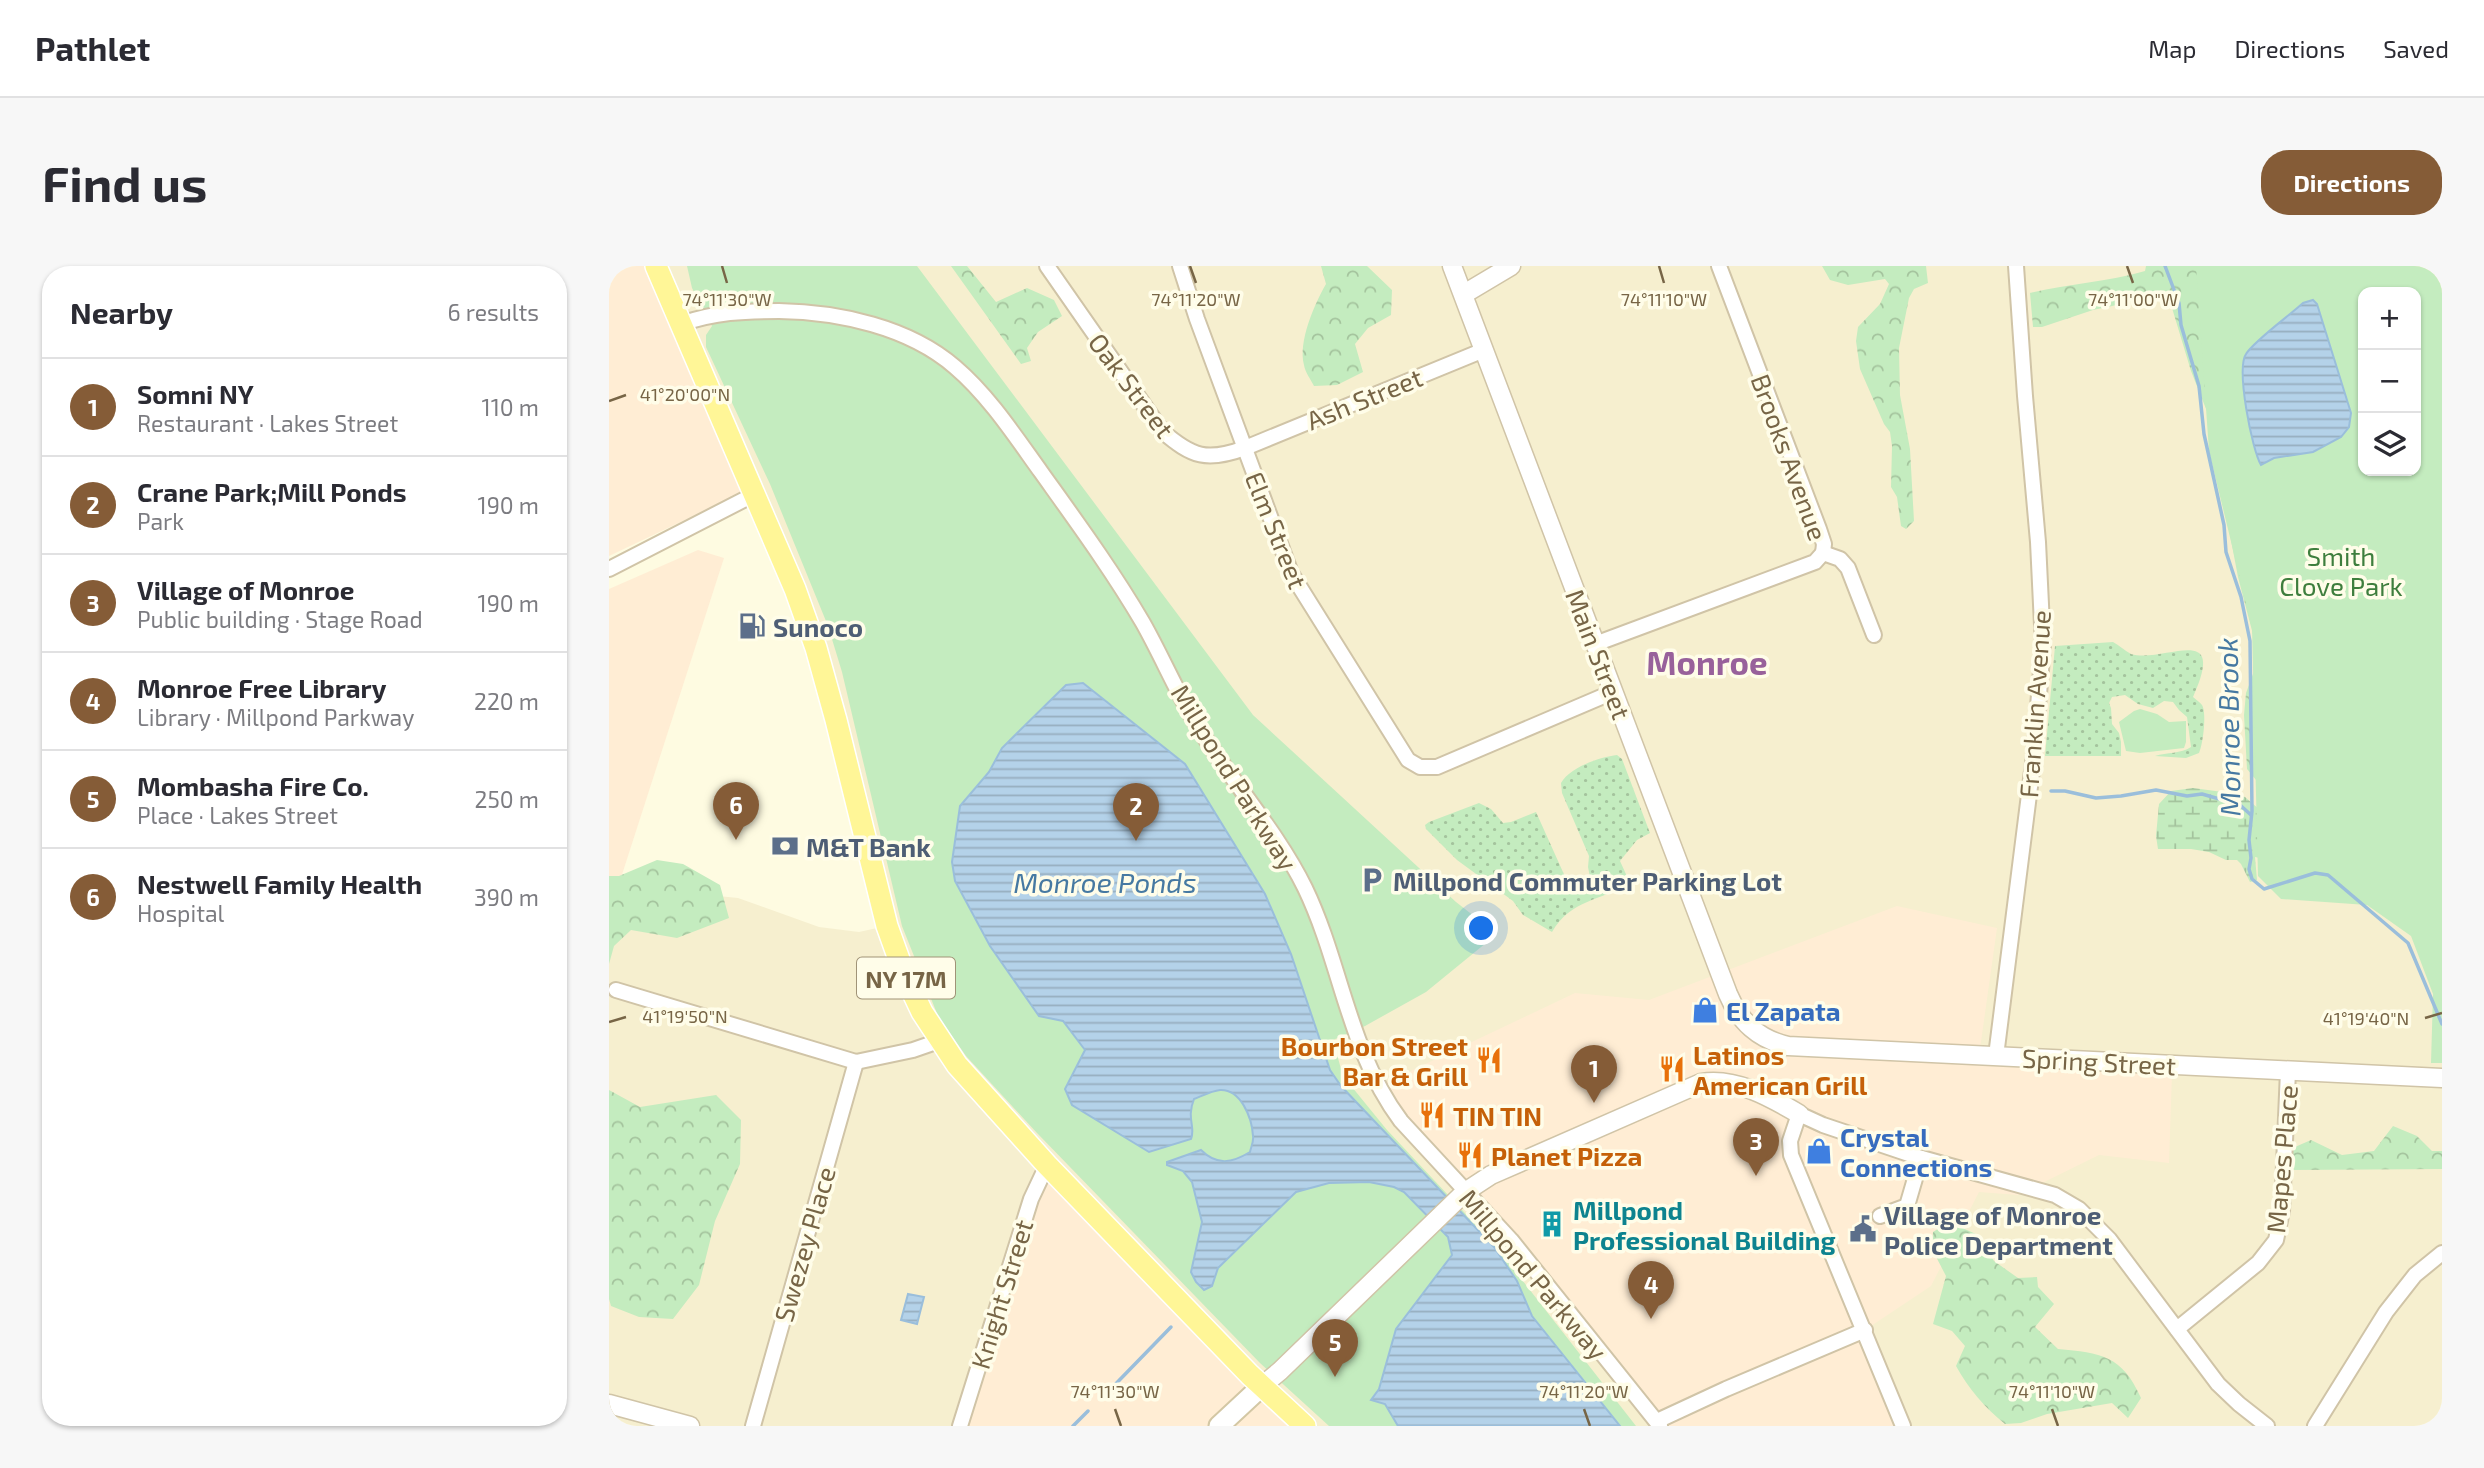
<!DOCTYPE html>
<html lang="en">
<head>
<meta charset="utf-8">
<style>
  :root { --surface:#fff; --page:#f7f7f7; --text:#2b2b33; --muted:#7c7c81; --line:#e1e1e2; --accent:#855c37 }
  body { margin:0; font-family:"Exo 2",sans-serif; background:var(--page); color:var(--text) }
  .controls { position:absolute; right:21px; top:21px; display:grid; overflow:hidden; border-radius:14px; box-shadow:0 2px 5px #0004 }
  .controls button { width:63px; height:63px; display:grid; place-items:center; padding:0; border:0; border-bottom:2px solid var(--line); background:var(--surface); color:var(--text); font:35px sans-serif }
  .you { position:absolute; left:873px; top:663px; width:24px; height:24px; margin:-18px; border:5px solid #fff; border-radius:50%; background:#1a73e8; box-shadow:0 0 0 10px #1a73e833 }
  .badge { display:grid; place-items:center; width:46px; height:46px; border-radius:50%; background:var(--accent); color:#fff; font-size:23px; font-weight:700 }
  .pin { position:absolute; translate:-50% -58px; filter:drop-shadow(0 2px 4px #0008) }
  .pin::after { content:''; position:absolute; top:37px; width:24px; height:21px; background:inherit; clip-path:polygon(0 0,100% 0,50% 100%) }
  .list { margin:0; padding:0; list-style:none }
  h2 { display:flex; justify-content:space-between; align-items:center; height:91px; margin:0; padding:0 28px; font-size:30px }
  h2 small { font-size:23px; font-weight:400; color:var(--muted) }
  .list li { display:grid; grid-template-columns:46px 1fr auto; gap:21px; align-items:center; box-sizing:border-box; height:98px; padding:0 28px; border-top:2px solid var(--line) }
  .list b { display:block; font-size:26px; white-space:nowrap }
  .list p { margin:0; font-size:23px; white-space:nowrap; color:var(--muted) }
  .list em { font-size:23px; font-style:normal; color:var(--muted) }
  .icon { flex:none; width:38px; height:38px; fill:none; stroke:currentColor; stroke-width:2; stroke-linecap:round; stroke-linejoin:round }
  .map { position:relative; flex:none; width:1833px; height:1160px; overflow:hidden; border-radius:28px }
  header { display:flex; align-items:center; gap:42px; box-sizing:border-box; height:98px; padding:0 35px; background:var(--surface); border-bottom:2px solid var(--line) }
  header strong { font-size:33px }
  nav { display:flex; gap:38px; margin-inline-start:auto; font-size:24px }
  .intro { display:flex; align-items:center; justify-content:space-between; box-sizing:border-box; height:168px; padding:0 42px }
  h1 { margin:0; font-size:49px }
  .button { padding:18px 32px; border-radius:28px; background:var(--accent); color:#fff; font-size:24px; font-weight:700 }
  main { display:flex; gap:42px; padding:0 42px }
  aside { flex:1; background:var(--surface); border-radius:28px; box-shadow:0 2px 5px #0004 }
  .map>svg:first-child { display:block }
  .residential { fill:#f6efcf; fill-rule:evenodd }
  .commercial { fill:#ffedd4 }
  .grass { fill:url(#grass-dots) }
  .forest { fill:url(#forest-crowns) }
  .wetland { fill:url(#wetland-marsh) }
  .park { fill:#c4ecbf; fill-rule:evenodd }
  .water { fill:url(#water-rules); stroke:#9abedb; stroke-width:2 }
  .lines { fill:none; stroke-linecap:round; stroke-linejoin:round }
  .stream { stroke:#9abedb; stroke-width:3.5 }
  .minor-casing { stroke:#d0c4a7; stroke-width:18 }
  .tertiary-casing { stroke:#d0c4a7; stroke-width:21 }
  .secondary-casing { stroke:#d3c7a4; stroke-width:23 }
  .primary-casing { stroke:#fff; stroke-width:24 }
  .minor { stroke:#fff; stroke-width:14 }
  .tertiary { stroke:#fff; stroke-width:18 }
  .secondary { stroke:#fff; stroke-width:19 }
  .primary { stroke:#fff697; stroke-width:21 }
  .ticks { fill:none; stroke:#776546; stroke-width:2.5 }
  .labels { text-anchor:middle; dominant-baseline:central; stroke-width:7; stroke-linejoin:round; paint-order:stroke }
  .shield { fill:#fffde9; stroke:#a09377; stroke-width:2 }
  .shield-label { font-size:24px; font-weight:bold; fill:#776546 }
  .street-label { font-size:26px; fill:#776546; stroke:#fffde9 }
  .park-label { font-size:26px; fill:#3e7e3d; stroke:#fffde9 }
  .service-label { font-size:26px; font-weight:bold; fill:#4e5e75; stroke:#fffde9; text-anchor:start }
  .shop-label { font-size:26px; font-weight:bold; fill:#366cbe; stroke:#fffde9; text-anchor:start }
  .food-label { font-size:26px; font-weight:bold; fill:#c56008; stroke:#fffde9; text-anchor:start }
  .culture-label { font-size:26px; font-weight:bold; fill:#0d838f; stroke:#fffde9; text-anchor:start }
  .water-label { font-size:28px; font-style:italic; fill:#4679a2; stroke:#fffde9 }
  .district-label { font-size:33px; font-weight:bold; fill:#98619b; stroke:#fffde9 }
  .ticks-label { font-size:18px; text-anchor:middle; fill:#776546; stroke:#fffde9; stroke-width:7; stroke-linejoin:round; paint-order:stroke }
</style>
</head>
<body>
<header>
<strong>Pathlet</strong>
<nav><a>Map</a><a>Directions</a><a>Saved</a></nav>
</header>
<div class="intro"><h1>Find us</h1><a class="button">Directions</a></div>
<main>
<aside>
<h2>Nearby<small>6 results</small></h2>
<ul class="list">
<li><span class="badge">1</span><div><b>Somni NY</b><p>Restaurant · Lakes Street</p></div><em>110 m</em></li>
<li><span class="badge">2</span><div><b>Crane Park;Mill Ponds</b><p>Park</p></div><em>190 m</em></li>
<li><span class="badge">3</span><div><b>Village of Monroe</b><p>Public building · Stage Road</p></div><em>190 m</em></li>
<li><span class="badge">4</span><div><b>Monroe Free Library</b><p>Library · Millpond Parkway</p></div><em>220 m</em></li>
<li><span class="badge">5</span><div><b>Mombasha Fire Co.</b><p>Place · Lakes Street</p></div><em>250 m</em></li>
<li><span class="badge">6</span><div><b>Nestwell Family Health</b><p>Hospital</p></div><em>390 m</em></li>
</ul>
</aside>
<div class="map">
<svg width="1833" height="1160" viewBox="0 0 1833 1160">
  <defs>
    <pattern id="grass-dots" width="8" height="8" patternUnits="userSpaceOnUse" patternTransform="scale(1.75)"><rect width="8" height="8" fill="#c4ecbf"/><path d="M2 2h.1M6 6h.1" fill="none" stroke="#a4c39d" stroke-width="1.8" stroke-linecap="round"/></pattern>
    <pattern id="forest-crowns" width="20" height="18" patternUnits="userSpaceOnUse" patternTransform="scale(1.75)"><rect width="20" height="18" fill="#c4ecbf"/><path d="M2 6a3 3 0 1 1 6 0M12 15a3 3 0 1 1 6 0" fill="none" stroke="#a4c39d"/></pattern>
    <pattern id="wetland-marsh" width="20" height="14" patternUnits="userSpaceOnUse" patternTransform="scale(1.75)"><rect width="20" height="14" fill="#c4ecbf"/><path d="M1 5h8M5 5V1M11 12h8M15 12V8" fill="none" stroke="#a4c39d"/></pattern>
    <pattern id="water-rules" width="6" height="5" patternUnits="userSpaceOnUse" patternTransform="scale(1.75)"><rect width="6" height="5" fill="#b4d2e9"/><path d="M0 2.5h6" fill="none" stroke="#97aebf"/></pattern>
  </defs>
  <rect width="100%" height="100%" fill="#fefbe1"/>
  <path class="residential" d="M47,0h1786v1160h-1833v-541l129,13 81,29 40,5 27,-6 -50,-206zM1754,26h53v179h-53z"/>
  <g class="commercial">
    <path d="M0,0h47l96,222 -143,68z"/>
    <path d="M89,284l26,8 -106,329 -9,-3v-295z"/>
    <path d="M1288,640l100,22 -19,135 194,10 -3,90 -70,-8 -81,40 -39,-3 -48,94 -66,44 38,96h-246l-256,-305 -24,-34 198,-94 74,7z"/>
    <path d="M438,899l258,261h-345z"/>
  </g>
  <g class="grass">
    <path d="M1504,376c6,3 12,9 18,12 33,10 97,-34 62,43 3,3 7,5 9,8 5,8 1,40 -3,48l-13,5 -31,-2c12,-4 26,-2 36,-9l-4,-30 -8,-7 -6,-8 -9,-1 -11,7 -15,-4 -13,-9 -13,2 -3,6 2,5 1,16 7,9 2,9v14h-76l10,-110z"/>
    <path d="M1008,489l5,4 28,74 -13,7 -17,21 10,22c-29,18 -59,16 -78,49l-29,-17 -10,-14 -56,-41 -31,-31 -1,-4 4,-3 50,-19 12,6 12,14 8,-1 25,-10 31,69 12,12 7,-1 6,-5 -4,-20 1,-11 -27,-63 -1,-10c9,-16 39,-26 56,-28z"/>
  </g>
  <g class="forest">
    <path d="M342,0h16l29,36 31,-14 27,12 8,16 -24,16 -11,16 4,13 -10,3z"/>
    <path d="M712,0h46l25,24 -1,25 -23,13 -13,16 8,28 -26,13 -23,1c-3,-6 -9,-14 -10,-21 -6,-23 10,-60 22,-81z"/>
    <path d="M1213,0h104l2,17 -14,6 -5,9 -10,50 1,47 10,54 4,72 -8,8 -5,-3 -4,-29 -6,-10 1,-41 -2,-14 -6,-8 -24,-55 -4,-28 2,-14 22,-23 9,-20 -4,-5 -37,6 -18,-5z"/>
    <path d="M1537,0h163l-14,20 -8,8 -11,3 -17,16 -12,20 -14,16 -1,6c-1,18 -6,41 -3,59 5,23 16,44 19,67 5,52 -4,106 14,155l13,-3 12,2 2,4 -18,9c4,15 -5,23 -6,36 -3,42 20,58 -4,102l-14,-17 -3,-54 2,-22 11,-30 -1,-17 -18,-69 -19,-100 -7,-53 -21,-53 -22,-73 -9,-2 -67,14 -51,17h-9l-3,-34c38,-9 77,-11 115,-22z"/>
    <path d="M48,594l26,4 37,21 9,33 -52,20 -46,-8 -17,16 -5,18v-88h10z"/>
    <path d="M0,824l31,17 76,-12 25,25 -1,44 -25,57 -16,64 -26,34 -34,-2 -28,-11 -2,-7z"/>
    <path d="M1784,860l24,10 15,15h10v18l-149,1 -5,-3v-17l23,-10 31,15 32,-4z"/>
    <path d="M1340,956l29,13 16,26 24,17 19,-1 1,10 16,17 -19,23 23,22c43,4 64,6 83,49l-13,20 -16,-15 -65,11 -26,9 -16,1c-21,-17 -36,-35 -49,-58l9,-20 -13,-15 -19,-7 13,-48 -14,-27 1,-17z"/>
  </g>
  <path class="wetland" d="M1584,522l37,5 15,4 23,20 1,43 -14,-3 2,23 -7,2 -9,-18 -4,-4h-11l-17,-8 -18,-3h-33l-2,-13 3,-32 12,-13z"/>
  <g class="park">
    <path d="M78,0h230l336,449 203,187 41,32 -71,58 -61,34 -32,14 8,29 11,18 35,43 107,114 142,182h-307l-69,-63 -223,-230 -71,-77 -28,-40 -36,-90 -60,-254 -14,-46 -58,-142 -64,-137v-12l6,-9 -20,-38z"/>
    <path d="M1587,0h246v797h-11l2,-69 -22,-58 -44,-31 -86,-6 -23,-23 -6,-248 -43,-177zM1754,26h53v179h-53z"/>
    <path d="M1531,443l17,5 12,8 17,-1v21l-2,6 -44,5 -14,-2 -7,-29 15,-11z"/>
  </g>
  <g class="water">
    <path d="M1704,34l4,4 34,109 -2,14 -8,10 -28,15 -39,6 -13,7c-9,-15 -25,-96 -15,-111 8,-13 44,-39 57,-51z"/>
    <path d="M474,417l102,81 80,130 26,60 39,116 11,16 153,161 23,34 15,35 88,110h-222l-13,-22 -14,-4 8,-11 17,-60 56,-74 -4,-18 -44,-45 -10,-5 -25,-5 -40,1 -33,9 -78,76 -6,18 -8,4 -8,-8 -5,-10 11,-50 -10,-40 -9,-11 -16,-6v-3l34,-12c16,16 31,13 49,2 1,-5 4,-11 3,-16 -1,-18 -12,-47 -33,-46 -9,1 -18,6 -26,9 -8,20 2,28 -3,40l-42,13 -77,-47 -7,-16 20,-39 -22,-29 -24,-5 -49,-70 -35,-65 -3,-19 8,-56 29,-34 13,-24 64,-63z"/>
    <path d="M299,1028l16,3 -7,27 -16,-4z"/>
  </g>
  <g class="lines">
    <g class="stream">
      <path d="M1556,0l14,37 2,22 18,61 5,48 20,91 2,27 15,45 9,44 2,170 -3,29 2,18 -2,11 3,10 12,10 51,-16 13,2 80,68 34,81"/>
      <path d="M1442,525h14l31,7 25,-2 35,-6 31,6 15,-2 38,11 11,10"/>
      <path d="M493,1132l69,-71"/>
      <path d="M464,1160l15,-15"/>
    </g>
    <g class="minor-casing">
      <g id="minor">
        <path d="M438,0l115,165c30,26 45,31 83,17l239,-98"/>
        <path d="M571,0l17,53 94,254 117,187 12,7h17l176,-75"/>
        <path d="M1110,0l100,263 5,15 -1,9"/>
        <path d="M72,58c34,-12 63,-13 98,-13 60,1 130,16 176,56 34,29 60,69 86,105 35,49 71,98 102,151 17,30 31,63 49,94 34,59 83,110 113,171 37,77 43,162 96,233l110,119 149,186"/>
        <path d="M1214,287l17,6 8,9 26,67"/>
        <path d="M0,303l146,-75"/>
        <path d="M986,378l220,-82 8,-9"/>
        <path d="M7,724l240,72 57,-12 26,-9"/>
        <path d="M1387,790l38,-301 9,-109 -5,-104 -13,-146 -9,-130"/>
        <path d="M1271,950l27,-10 14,-48"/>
        <path d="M1568,1063l81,-66 18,-23 6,-29 6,-140"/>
        <path d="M1048,1155l69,-32 139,-59"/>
        <path d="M144,1160l103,-364"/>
        <path d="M351,1160l71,-227 16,-34"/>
        <path d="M1294,1160l-112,-271 -1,-14 9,-27 24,11 95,32 137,38 24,14 30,30 109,145 21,20 28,22"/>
        <path d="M1706,1160l71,-114 29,-37 27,-22"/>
      </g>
    </g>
    <g class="tertiary-casing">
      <g id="tertiary">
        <path d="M843,0l276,728c12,28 30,45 60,52l654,32"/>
        <path d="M855,28l47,-28"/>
        <path d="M653,1120l18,-15 185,-179 26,-17 210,-92c34,-6 69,14 98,31"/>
        <path d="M0,1138l81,22"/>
      </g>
    </g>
    <g class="secondary-casing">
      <path id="secondary" d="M610,1160l43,-40"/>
    </g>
    <g class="primary-casing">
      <path id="primary" d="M47,0l139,323 21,59 20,72 51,206 18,50 17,36 35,53 90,100 203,210 55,51"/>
    </g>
    <use href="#minor" class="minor"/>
    <use href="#tertiary" class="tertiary"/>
    <use href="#secondary" class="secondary"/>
    <use href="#primary" class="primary"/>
  </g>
  <path class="ticks" d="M113,0l5,17M581,0l6,17M1050,0l5,17M1518,0l6,17M0,135l17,-6M1816,752l17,-5M0,756l17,-5M506,1143l6,17M975,1143l6,17M1443,1143l6,17"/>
  <defs>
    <g id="fuel-bare" transform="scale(2.1)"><path d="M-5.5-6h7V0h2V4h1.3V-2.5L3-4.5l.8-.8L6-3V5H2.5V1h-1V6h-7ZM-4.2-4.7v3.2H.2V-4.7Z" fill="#5c6f8a" stroke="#fffde9" stroke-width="2.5" paint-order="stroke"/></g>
    <g id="bank-bare" transform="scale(2.1)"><path d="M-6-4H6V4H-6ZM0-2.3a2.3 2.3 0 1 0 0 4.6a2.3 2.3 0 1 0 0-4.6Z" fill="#5c6f8a" stroke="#fffde9" stroke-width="2.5" paint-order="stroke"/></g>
    <g id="parking-bare" transform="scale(2.1)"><path d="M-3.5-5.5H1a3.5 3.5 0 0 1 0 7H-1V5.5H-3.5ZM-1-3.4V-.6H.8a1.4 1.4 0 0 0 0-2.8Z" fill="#5c6f8a" stroke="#fffde9" stroke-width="2.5" paint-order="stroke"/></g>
    <g id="shop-bare" transform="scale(2.1)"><path d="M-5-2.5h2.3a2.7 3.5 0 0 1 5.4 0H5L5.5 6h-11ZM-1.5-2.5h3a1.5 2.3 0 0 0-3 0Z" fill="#3f7fe0" stroke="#fffde9" stroke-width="2.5" paint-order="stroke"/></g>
    <g id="restaurant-bare" transform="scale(2.1)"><path d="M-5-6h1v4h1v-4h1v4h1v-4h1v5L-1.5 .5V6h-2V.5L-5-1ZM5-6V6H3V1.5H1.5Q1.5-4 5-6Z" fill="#e8710a" stroke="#fffde9" stroke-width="2.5" paint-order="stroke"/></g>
    <g id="building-bare" transform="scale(2.1)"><path d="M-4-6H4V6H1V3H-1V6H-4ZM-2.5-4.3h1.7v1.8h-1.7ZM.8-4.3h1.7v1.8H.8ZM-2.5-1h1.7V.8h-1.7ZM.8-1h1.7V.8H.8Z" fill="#0f9aa8" stroke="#fffde9" stroke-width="2.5" paint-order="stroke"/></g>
    <g id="civic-bare" transform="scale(2.1)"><path d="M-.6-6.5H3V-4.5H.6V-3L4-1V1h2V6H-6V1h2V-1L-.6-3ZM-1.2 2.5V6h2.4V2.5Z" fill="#5c6f8a" stroke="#fffde9" stroke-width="2.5" paint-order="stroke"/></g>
  </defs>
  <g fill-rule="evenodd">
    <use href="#fuel-bare" x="143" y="360"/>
    <use href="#bank-bare" x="176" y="580"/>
    <use href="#parking-bare" x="763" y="614"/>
    <use href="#shop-bare" x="1096" y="744"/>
    <use href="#restaurant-bare" x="880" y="794"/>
    <use href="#restaurant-bare" x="1063" y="803"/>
    <use href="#restaurant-bare" x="823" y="849"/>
    <use href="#shop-bare" x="1210" y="885"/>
    <use href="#restaurant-bare" x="861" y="889"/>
    <use href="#building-bare" x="943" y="958"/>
    <use href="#civic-bare" x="1254" y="963"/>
  </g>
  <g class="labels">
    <rect class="shield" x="248" y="691.5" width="98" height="41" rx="5"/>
    <g class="shield-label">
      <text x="297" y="712">NY 17M</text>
    </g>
    <g class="street-label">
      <text transform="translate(523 119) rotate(53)">Oak Street</text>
      <text transform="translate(755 132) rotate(-22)">Ash Street</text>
      <text transform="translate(1181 191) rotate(70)">Brooks Avenue</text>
      <text transform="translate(668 264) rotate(68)">Elm Street</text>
      <text transform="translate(990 388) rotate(69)">Main Street</text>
      <text transform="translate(1425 438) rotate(-86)">Franklin Avenue</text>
      <text transform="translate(626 511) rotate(58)">Millpond Parkway</text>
      <text transform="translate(1490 795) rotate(3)">Spring Street</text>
      <text transform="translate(1672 893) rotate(-85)">Mapes Place</text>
      <text transform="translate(195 978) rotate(-74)">Swezey Place</text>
      <text transform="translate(925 1008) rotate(50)">Millpond Parkway</text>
      <text transform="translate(392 1028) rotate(-73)">Knight Street</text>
    </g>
    <g class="park-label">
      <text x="1732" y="289">Smith<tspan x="1732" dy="30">Clove Park</tspan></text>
    </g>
    <g class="service-label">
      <text x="164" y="360">Sunoco</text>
      <text x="197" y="580">M&amp;T Bank</text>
      <text x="784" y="614">Millpond Commuter Parking Lot</text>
      <text x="1275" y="948">Village of Monroe<tspan x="1275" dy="30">Police Department</tspan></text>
    </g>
    <g class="shop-label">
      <text x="1117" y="744">El Zapata</text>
      <text x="1231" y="870">Crystal<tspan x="1231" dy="30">Connections</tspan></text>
    </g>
    <g class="food-label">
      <text x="859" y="779" text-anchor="end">Bourbon Street<tspan x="859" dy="30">Bar &amp; Grill</tspan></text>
      <text x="1084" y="788">Latinos<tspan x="1084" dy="30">American Grill</tspan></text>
      <text x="844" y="849">TIN TIN</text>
      <text x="882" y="889">Planet Pizza</text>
    </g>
    <g class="culture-label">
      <text x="964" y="943">Millpond<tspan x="964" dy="30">Professional Building</tspan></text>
    </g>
    <g class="water-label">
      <text transform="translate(1619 461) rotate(-91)">Monroe Brook</text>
      <text x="496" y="616">Monroe Ponds</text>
    </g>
    <g class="district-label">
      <text x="1098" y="396">Monroe</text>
    </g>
  </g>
  <g class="ticks-label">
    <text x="118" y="40">74°11'30"W</text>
    <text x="587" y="40">74°11'20"W</text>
    <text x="1055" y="40">74°11'10"W</text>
    <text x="1524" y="40">74°11'00"W</text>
    <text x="76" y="135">41°20'00"N</text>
    <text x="76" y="757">41°19'50"N</text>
    <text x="1757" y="759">41°19'40"N</text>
    <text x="506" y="1132">74°11'30"W</text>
    <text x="975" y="1132">74°11'20"W</text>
    <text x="1443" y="1132">74°11'10"W</text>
  </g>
</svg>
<div class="controls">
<button>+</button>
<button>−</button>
<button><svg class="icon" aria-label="layers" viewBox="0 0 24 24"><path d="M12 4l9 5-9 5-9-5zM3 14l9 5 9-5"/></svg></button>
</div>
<div class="you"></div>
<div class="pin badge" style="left:985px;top:837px">1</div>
<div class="pin badge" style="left:527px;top:575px">2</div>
<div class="pin badge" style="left:1147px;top:910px">3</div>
<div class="pin badge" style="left:1042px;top:1053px">4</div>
<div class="pin badge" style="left:726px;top:1111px">5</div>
<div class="pin badge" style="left:127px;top:574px">6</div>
</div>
</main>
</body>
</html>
